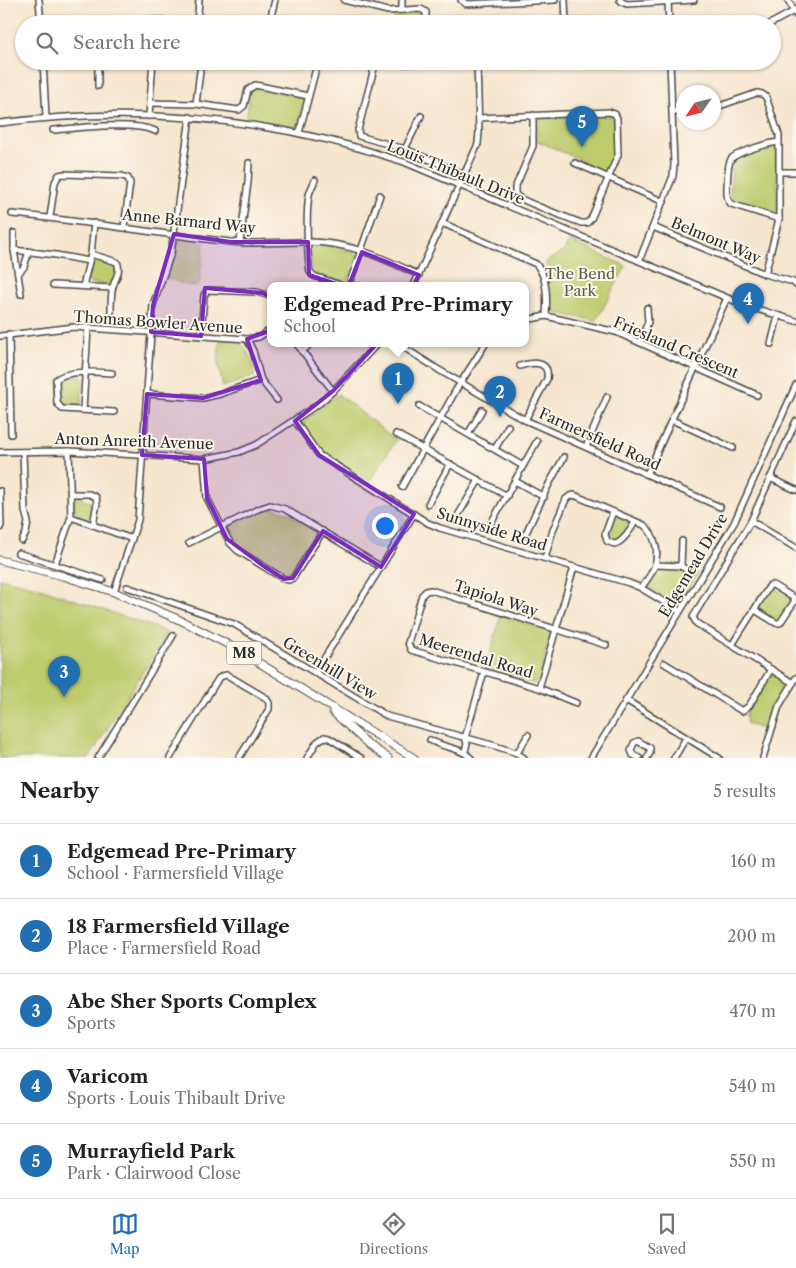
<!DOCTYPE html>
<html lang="en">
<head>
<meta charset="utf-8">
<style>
  :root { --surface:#fff; --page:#f6f6f6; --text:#222; --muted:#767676; --line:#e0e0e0; --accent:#1f6fb2 }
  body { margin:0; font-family:"Libre Caslon Text",serif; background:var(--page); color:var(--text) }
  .compass { position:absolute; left:676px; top:85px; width:45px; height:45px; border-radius:50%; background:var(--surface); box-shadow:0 1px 4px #0004; rotate:235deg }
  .you { position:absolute; left:384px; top:525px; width:18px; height:18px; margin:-12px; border:4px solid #fff; border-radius:50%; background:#1a73e8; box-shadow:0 0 0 8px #1a73e833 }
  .badge { display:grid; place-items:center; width:32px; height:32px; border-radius:50%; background:var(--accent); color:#fff; font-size:16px; font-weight:700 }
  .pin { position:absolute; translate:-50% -41px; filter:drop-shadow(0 1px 2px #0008) }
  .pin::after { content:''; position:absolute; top:26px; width:18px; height:15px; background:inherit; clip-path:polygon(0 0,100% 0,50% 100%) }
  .popup { position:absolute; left:267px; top:282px; width:262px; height:65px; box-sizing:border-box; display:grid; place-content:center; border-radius:10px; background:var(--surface); filter:drop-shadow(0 1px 4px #0005); font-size:16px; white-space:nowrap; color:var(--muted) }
  .popup b { font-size:19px; color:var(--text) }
  .popup::after { content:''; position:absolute; left:50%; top:100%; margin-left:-10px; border:10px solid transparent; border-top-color:var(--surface) }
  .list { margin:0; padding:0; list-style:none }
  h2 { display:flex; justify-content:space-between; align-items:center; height:65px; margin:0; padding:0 20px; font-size:21px }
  h2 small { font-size:16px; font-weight:400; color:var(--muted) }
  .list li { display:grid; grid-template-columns:32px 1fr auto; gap:15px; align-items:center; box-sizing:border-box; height:75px; padding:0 20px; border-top:1px solid var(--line) }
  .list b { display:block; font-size:19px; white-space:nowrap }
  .list p { margin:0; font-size:16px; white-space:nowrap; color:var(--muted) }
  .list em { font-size:16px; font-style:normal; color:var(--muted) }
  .icon { flex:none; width:28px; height:28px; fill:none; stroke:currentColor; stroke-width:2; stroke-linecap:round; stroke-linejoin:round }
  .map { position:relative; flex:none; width:796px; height:758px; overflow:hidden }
  .search { position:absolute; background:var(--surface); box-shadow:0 1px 4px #0004; left:15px; right:15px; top:15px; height:55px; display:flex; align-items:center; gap:12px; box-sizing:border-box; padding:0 18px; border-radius:28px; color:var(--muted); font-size:19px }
  .sheet { height:440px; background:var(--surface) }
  nav { display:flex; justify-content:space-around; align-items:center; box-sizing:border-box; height:70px; border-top:1px solid var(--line); background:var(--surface); font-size:14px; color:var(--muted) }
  nav a { display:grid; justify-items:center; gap:2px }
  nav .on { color:var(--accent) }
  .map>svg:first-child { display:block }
  .green { fill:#becc6e; stroke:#747c4c }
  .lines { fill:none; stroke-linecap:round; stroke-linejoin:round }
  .minor-casing { stroke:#494744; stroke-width:8 }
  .major-casing { stroke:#494744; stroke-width:9 }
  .minor { stroke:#fff; stroke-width:5 }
  .major { stroke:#fff; stroke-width:7 }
  .marked { fill:#7b2cbf; fill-opacity:0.2; stroke:#7b2cbf; stroke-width:4; stroke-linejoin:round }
  .labels { text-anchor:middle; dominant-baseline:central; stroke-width:4; stroke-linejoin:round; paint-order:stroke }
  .shield { fill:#fbf7ec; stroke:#696865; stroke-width:1 }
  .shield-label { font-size:14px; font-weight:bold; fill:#2b2b2b }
  .street-label { font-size:15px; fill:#2b2b2b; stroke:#fbf7ec }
  .park-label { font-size:15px; fill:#575b3f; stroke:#fbf7ec }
</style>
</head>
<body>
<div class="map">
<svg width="796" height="758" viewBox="0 0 796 758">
  <rect width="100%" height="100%" fill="#fbf7ec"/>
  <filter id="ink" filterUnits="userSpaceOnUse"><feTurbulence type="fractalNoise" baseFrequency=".02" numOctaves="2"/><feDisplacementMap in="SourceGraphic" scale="10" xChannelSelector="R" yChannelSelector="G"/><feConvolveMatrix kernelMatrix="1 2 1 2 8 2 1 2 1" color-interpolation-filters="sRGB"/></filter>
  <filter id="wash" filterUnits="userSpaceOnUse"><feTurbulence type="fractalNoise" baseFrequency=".0096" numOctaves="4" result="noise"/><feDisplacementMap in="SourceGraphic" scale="20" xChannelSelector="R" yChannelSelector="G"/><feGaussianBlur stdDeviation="1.12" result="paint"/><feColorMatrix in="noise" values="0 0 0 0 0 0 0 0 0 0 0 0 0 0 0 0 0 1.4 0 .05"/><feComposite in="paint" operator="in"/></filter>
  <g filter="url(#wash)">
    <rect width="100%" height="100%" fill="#f6e6cf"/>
    <g class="green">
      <path d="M421,12l2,3 1,9h-30v-11z"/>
      <path d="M255,87l38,8 10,4 1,3 -7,24 -6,2 -45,-8 4,-29z"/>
      <path d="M609,115l5,4c1,18 5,39 -7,54l-22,-7 -6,-7 -42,-18 -1,-20 5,-3z"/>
      <path d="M771,146h3l3,3v61l-2,3 -5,1 -36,-11 -3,-2 -1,-5 3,-36z"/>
      <path d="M177,240l27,3 -5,41 -2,2 -10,-1 -21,-7 7,-21z"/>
      <path d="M569,241l57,25 -30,55 -45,-9 -5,-50 18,-11z"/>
      <path d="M317,245l17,1 22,7 1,3 -10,26 -4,1 -29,-10c-4,-6 -4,-20 -1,-27z"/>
      <path d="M93,258l21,5c5,6 0,16 -4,22l-20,-2 -3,-3z"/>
      <path d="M220,340c7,0 14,-1 20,3 8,5 15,24 14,33l-31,11 -5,-22z"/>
      <path d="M80,375l3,3 -2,26 -5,4 -13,-1 -4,-3 -1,-24 4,-3z"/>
      <path d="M338,394l58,46 -26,41c-18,-12 -67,-36 -67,-60l19,-13z"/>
      <path d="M78,496h4v4l9,2 -1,7 4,1 -4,9 -4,1 -11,-5 -1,-13z"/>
      <path d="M271,508l16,4 28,18 1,6 -25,41h-6l-51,-32 -8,-14c4,-9 35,-22 45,-23z"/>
      <path d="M618,517l11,5 2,4c-5,7 -14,17 -22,13l-2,-6 6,-14z"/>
      <path d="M658,568h20l10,4 3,-3 7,5 -18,29 -8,1 -25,-17v-3z"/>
      <path d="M0,578l40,10 125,43 1,4 -77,123h-89z"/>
      <path d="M771,588h3l17,11 1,2 -13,20c-8,-1 -19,-8 -20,-15z"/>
      <path d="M501,615l48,16 2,2 -12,47 -3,2 -4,1 -47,-13z"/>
      <path d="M774,674l13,7 1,4 -10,19 -10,27 -21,-7 -1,-11 23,-37z"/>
    </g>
  </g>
  <g filter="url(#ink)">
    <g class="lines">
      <g class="minor-casing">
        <g id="minor">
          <path d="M39,0l2,24"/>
          <path d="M344,0l44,11 33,-2 5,3v12"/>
          <path d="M402,0v10"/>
          <path d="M461,0l5,4 89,-4"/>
          <path d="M565,0l1,24"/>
          <path d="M620,0l2,2 5,2 67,-4"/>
          <path d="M788,0l8,15"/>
          <path d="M668,1l1,23"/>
          <path d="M91,24l66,-4 32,4"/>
          <path d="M197,24l2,-24"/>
          <path d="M269,24l6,-24"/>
          <path d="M770,24l24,-13"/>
          <path d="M43,61l3,56"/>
          <path d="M98,61v25"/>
          <path d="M375,61l21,3 70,-3"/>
          <path d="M376,61l-18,69 1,6 46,13 60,26"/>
          <path d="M150,103l46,1 43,6 5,-4 4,-16 7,-5 53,11"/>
          <path d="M196,104l4,-33"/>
          <path d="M714,108l43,-15 5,1 4,3 13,38v84l-14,55"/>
          <path d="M673,112h11"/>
          <path d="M149,116l4,-55"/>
          <path d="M479,118l130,-6 6,2 2,4 1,37 -27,64 -4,4h-6c-10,-4 -60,-22 -64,-27 -3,-3 -2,-5 -2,-8l18,-42v-31"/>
          <path d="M0,123c139,-18 271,-6 404,39l340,143 52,16"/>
          <path d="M53,130c25,-2 80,-9 102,1"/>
          <path d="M299,133l19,-72"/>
          <path d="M779,142c-10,1 -42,10 -48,17 -4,6 -3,20 -4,27 0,7 -1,13 4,18l48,15"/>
          <path d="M405,149l16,-33"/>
          <path d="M575,163l89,39"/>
          <path d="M779,172h17"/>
          <path d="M315,180c-2,5 -5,10 -6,15 -3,17 -2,60 1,77l4,4 26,9"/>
          <path d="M12,214c73,7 146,20 219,28 31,3 63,-2 94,1 33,3 64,18 94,32"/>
          <path d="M50,217l5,-35 4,-7 5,-1 58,2 6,2 2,5 -6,44"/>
          <path d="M442,223l94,41c12,13 11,36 10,52"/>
          <path d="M653,227l112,47 28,8 3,3"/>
          <path d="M14,233v17l7,44"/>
          <path d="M240,242l8,-60 1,-19"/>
          <path d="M14,250l42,5 33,6"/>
          <path d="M91,254l26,8c5,10 -4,19 -5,29 -1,7 -1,14 -1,21"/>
          <path d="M639,261l34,-85 1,-11 -4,-104"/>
          <path d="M18,274l6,-7 5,-16"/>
          <path d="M53,285l59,3"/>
          <path d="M349,285l31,-90"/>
          <path d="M414,285l64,-141 1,-12 -2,-71"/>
          <path d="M83,286l8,-32 3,-31"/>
          <path d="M526,320l20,-4 70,16 141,63"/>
          <path d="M9,334l2,100"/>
          <path d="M0,336l74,-9 173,12 6,12 8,29 16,20"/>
          <path d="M201,336l3,-41 4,-5 49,2 13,4"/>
          <path d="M247,339l12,-2 11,-7"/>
          <path d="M640,342l8,-20 -1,-14"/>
          <path d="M296,343l37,48"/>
          <path d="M397,343l42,27 86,50 195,87"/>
          <path d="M771,344l7,-28"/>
          <path d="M302,352l9,-9"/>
          <path d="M520,366c13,-4 30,-6 27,13l-22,41"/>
          <path d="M112,373c-13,-1 -47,-3 -56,7l1,23 5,6 52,3"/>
          <path d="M147,394l56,4 17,-4 41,-14"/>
          <path d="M419,406l104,60"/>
          <path d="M83,410l5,-82"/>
          <path d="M672,420l61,28"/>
          <path d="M295,421l24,34 109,68 12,5 189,55 12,5 38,23"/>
          <path d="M396,434l111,62"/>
          <path d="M468,434l14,-24"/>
          <path d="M586,447l21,-50"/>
          <path d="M495,449l13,-23"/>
          <path d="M0,452l69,-1 135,8 35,-7 17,-7 64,-42 13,-12 45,-48"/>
          <path d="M204,459l3,39 23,45 7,7 47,29 5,1 4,-2 30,-47"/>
          <path d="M647,474l80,-176"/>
          <path d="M770,478l26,12"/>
          <path d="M515,481l29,16"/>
          <path d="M402,487l54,-97 30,-47"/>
          <path d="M0,491l1,34 -1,3"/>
          <path d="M72,494h17l7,3 1,6 -4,22"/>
          <path d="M428,504l22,-40"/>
          <path d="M613,512l-8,22 2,7c2,1 6,3 8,3 8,-2 17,-16 20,-22"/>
          <path d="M71,517l61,22"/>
          <path d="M457,517l22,-37"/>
          <path d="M751,521l45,27"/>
          <path d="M490,525l47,-84"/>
          <path d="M525,535l24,-51 15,-27"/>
          <path d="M22,541l4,-8 2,-11 -3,-11 -2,-59"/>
          <path d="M189,543l69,-34 12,-4 15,4 96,58"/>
          <path d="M18,553l85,27"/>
          <path d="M545,558l8,-28 13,-31 4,-3 4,-1 70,30c11,9 16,28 10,42 -2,7 -8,14 -13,21"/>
          <path d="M55,564l16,-47 -2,-66"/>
          <path d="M655,565l26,1 7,5"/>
          <path d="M681,566l1,-25"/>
          <path d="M127,587l107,37 153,92 105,29 25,8 7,5"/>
          <path d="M114,592l24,-72 15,-215 18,-52 19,-136"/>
          <path d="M732,645l38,-60h3l21,13v4l-14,21h-4l-21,-13"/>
          <path d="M664,663l78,48 7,-5 22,-37"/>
          <path d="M315,673l99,-159"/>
          <path d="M793,683l-97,-60 -3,-6 58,-96 45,-100"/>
          <path d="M539,688l35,-121"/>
          <path d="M626,700l93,58"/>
          <path d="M576,703l-37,-15 -128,-38 -3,-7 14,-48 4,-4 5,-1 175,55"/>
          <path d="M430,740c13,8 30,7 41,18"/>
          <path d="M465,752l2,-9 -2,-5 19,-66"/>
          <path d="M517,753l11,-18"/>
          <path d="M98,758l75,-122"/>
          <path d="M170,758l48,-79 4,-3 5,-1 39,23 3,5v6l-30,49"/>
          <path d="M307,758l10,-16 7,-5 5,1 32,20"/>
          <path d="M591,758l143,-235 62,-138"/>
          <path d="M639,758l-6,-3 -2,-5 3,-7 4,-2 12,7v5l-3,5"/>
          <path d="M674,758l12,-20"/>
          <path d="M763,758l16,-52 17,-28"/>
        </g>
      </g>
      <g class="major-casing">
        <g id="major">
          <path d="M0,560l63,16 51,16 66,28 55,28 179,110"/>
          <path d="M333,712l36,33 19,13"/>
        </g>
      </g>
      <use href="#minor" class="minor"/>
      <use href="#major" class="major"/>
    </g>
  </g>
  <path class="marked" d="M174,234l57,8h77l1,33 39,13 14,-36 57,23 -34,60 -52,56 -38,30 24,34 95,59 -33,53 -58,-36 -30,47 -9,1 -19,-12 -38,-28 -20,-41 -3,-39 -62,-4 5,-61 56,4 58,-18 -14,-41 22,-8 17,-25 -23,-13 -58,-5 -4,48 -50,-4 2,-27z"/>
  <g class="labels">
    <rect class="shield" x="226.5" y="641.5" width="35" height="23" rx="4"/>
    <g class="shield-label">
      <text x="244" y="653">M8</text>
    </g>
    <g class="street-label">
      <text transform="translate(456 172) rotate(22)">Louis Thibault Drive</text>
      <text transform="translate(189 221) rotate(6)">Anne Barnard Way</text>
      <text transform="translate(716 240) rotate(23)">Belmont Way</text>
      <text transform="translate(158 322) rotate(4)">Thomas Bowler Avenue</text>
      <text transform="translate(676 347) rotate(23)">Friesland Crescent</text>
      <text transform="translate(600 439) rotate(24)">Farmersfield Road</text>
      <text transform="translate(134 441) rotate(2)">Anton Anreith Avenue</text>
      <text transform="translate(492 529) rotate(17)">Sunnyside Road</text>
      <text transform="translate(693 565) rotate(-59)">Edgemead Drive</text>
      <text transform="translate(496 598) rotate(18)">Tapiola Way</text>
      <text transform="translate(476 656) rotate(17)">Meerendal Road</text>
      <text transform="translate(330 668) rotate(31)">Greenhill View</text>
    </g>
    <g class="park-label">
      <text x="580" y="273">The Bend<tspan x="580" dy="17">Park</tspan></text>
    </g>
  </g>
</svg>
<svg class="compass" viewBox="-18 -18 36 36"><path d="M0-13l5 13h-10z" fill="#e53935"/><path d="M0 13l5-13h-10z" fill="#767676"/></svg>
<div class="you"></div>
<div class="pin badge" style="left:398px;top:404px">1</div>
<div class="popup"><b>Edgemead Pre-Primary</b>School</div>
<div class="pin badge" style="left:500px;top:417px">2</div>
<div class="pin badge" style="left:64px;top:697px">3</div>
<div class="pin badge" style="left:748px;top:324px">4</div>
<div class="pin badge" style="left:582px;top:147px">5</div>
<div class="search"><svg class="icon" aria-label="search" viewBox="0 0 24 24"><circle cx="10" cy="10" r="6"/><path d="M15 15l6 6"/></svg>Search here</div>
</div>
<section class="sheet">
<h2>Nearby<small>5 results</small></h2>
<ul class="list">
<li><span class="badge">1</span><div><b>Edgemead Pre-Primary</b><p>School · Farmersfield Village</p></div><em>160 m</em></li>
<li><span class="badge">2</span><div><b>18 Farmersfield Village</b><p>Place · Farmersfield Road</p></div><em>200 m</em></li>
<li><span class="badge">3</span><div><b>Abe Sher Sports Complex</b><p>Sports</p></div><em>470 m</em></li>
<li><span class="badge">4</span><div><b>Varicom</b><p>Sports · Louis Thibault Drive</p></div><em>540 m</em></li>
<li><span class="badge">5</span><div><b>Murrayfield Park</b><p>Park · Clairwood Close</p></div><em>550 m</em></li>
</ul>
</section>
<nav>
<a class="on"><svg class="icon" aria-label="map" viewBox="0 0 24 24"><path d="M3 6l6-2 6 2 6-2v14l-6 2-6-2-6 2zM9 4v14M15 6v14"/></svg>Map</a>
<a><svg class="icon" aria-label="directions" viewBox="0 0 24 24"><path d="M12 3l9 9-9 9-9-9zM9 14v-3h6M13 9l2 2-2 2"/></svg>Directions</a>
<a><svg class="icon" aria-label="saved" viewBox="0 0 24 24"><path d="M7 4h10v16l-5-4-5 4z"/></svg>Saved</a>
</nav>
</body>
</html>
